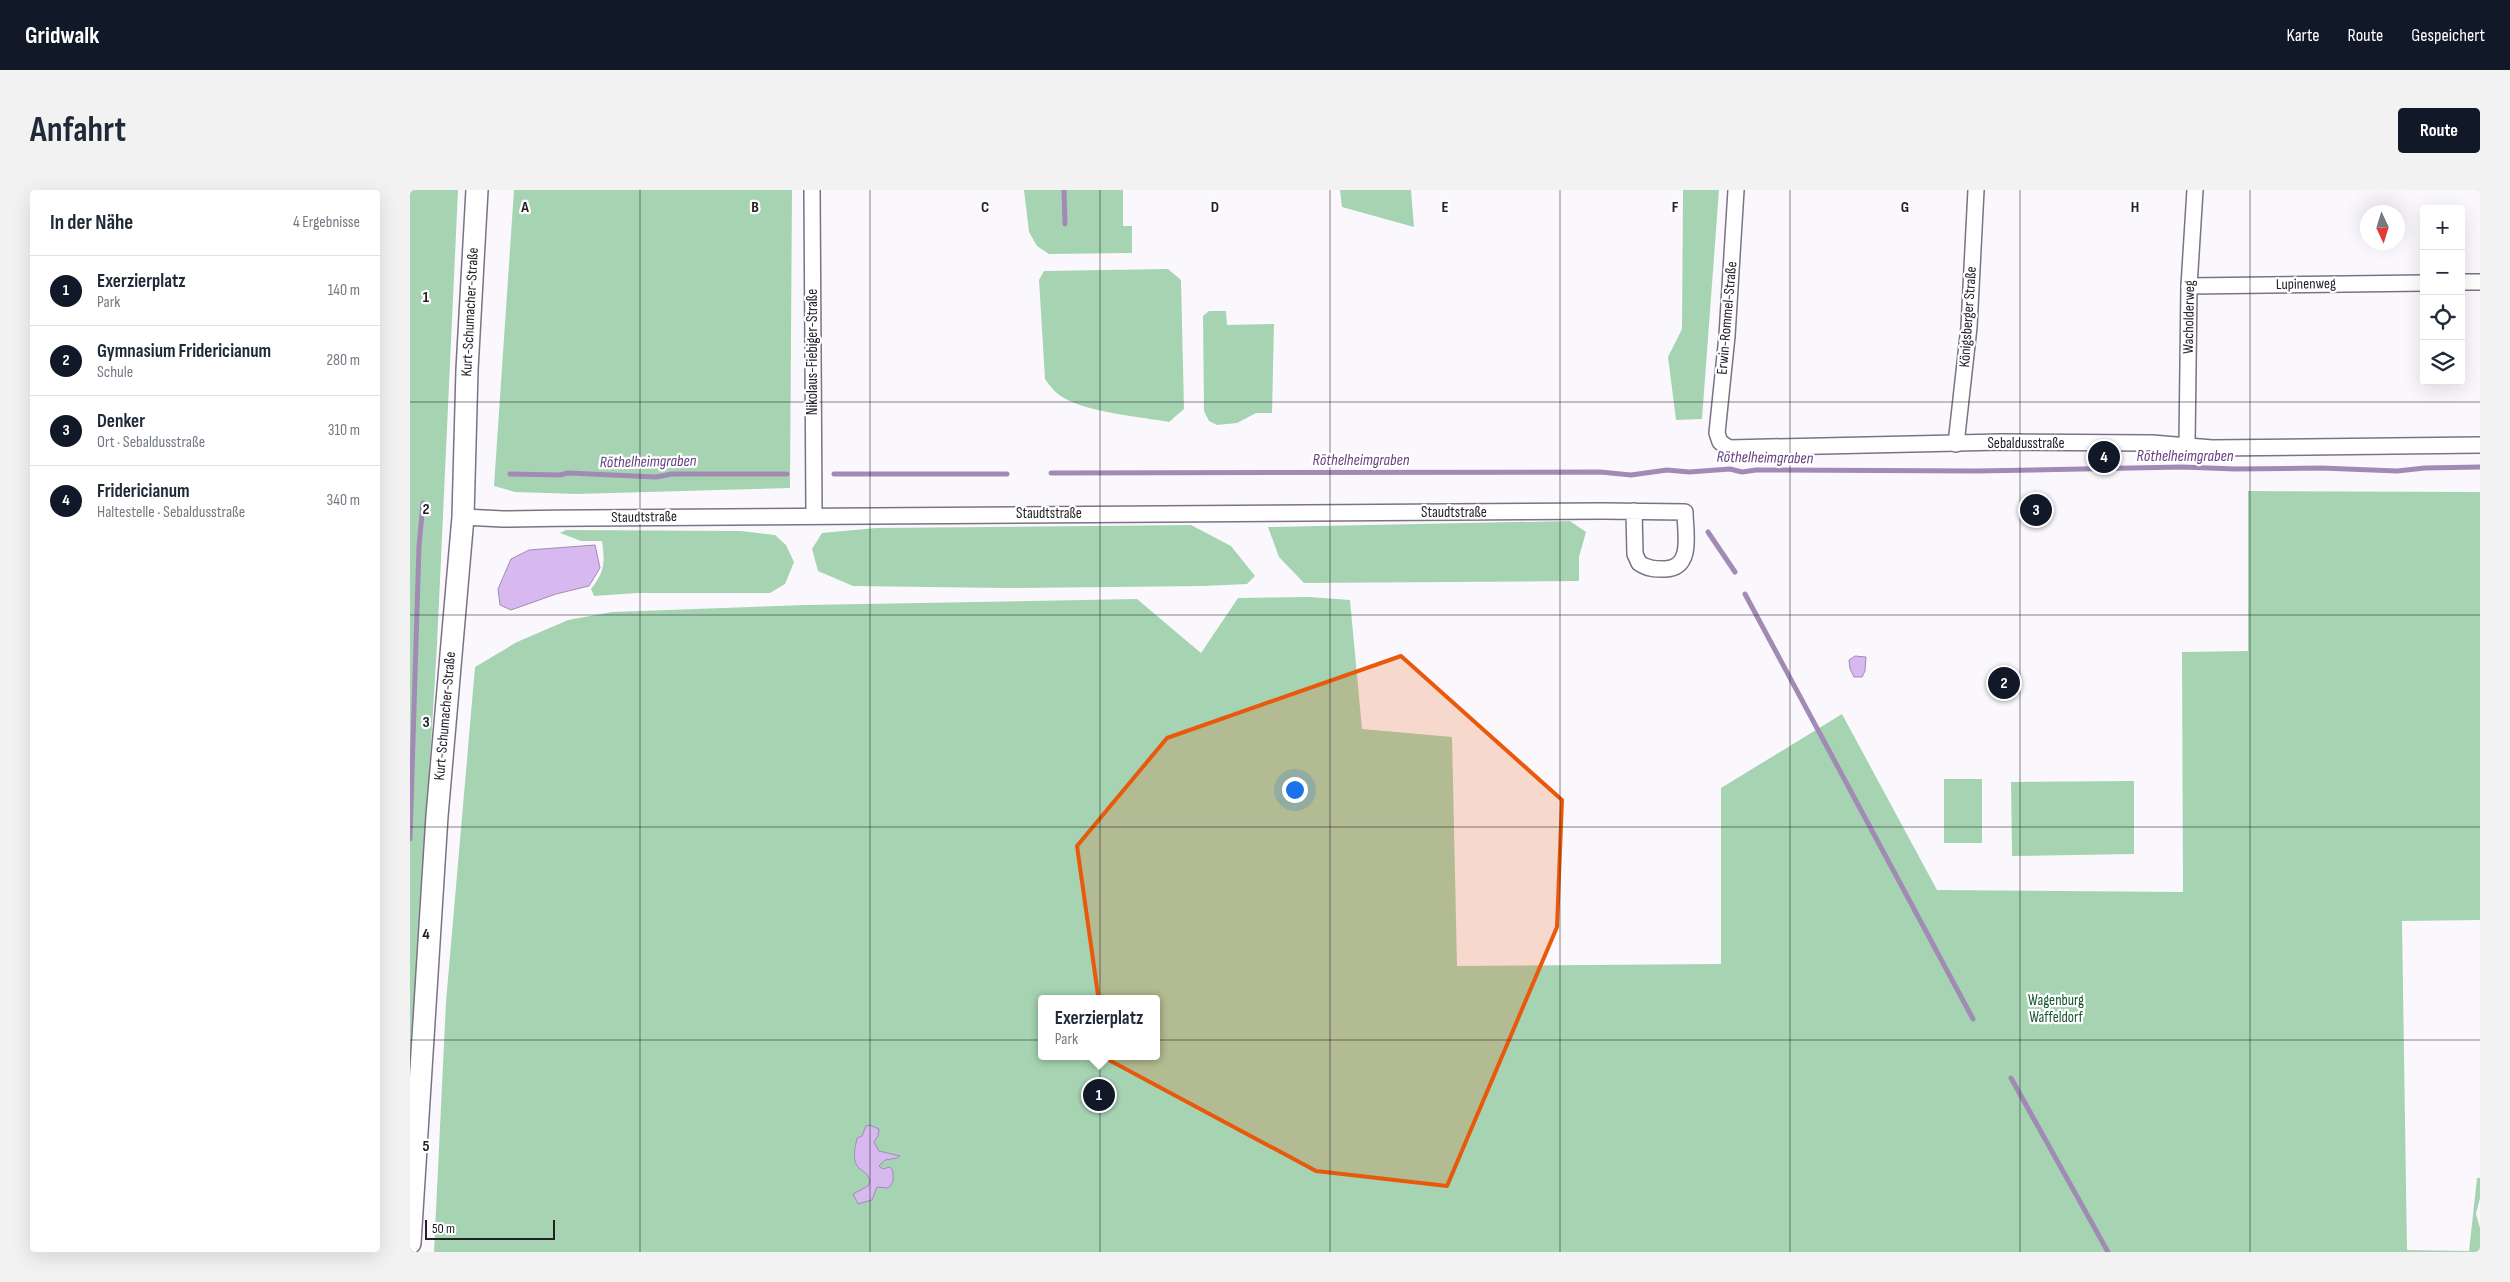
<!DOCTYPE html>
<html lang="de">
<head>
<meta charset="utf-8">
<style>
  :root { --surface:#fff; --page:#f2f2f3; --text:#1f2937; --muted:#747a83; --line:#e0e1e3; --accent:#111827 }
  body { margin:0; font-family:"Sofia Sans Condensed",sans-serif; background:var(--page); color:var(--text) }
  .controls { position:absolute; right:15px; top:15px; display:grid; overflow:hidden; border-radius:5px; box-shadow:0 5px 20px #0002 }
  .controls button { width:45px; height:45px; display:grid; place-items:center; padding:0; border:0; border-bottom:1px solid var(--line); background:var(--surface); color:var(--text); font:25px sans-serif }
  .compass { position:absolute; left:1950px; top:15px; width:45px; height:45px; border-radius:50%; background:var(--surface); box-shadow:0 5px 20px #0002; rotate:176deg }
  .scale { position:absolute; left:15px; bottom:12px; width:130px; box-sizing:border-box; padding-left:5px; border:2px solid #242028; border-top:0; font-size:14px; line-height:18px; white-space:nowrap; color:#242028; -webkit-text-stroke:4px #fff; paint-order:stroke }
  .you { position:absolute; left:884px; top:599px; width:18px; height:18px; margin:-12px; border:4px solid #fff; border-radius:50%; background:#1a73e8; box-shadow:0 0 0 8px #1a73e833 }
  .badge { display:grid; place-items:center; width:32px; height:32px; border-radius:50%; background:var(--accent); color:#fff; font-size:16px; font-weight:700 }
  .pin { position:absolute; translate:-50% -50%; border:2px solid #fff; box-shadow:0 1px 5px #0006 }
  .popup { position:absolute; left:628px; top:805px; width:122px; height:65px; box-sizing:border-box; display:grid; place-content:center; border-radius:5px; background:var(--surface); filter:drop-shadow(0 1px 4px #0005); font-size:16px; white-space:nowrap; color:var(--muted) }
  .popup b { font-size:19px; color:var(--text) }
  .popup::after { content:''; position:absolute; left:50%; top:100%; margin-left:-10px; border:10px solid transparent; border-top-color:var(--surface) }
  .list { margin:0; padding:0; list-style:none }
  h2 { display:flex; justify-content:space-between; align-items:center; height:65px; margin:0; padding:0 20px; font-size:21px }
  h2 small { font-size:16px; font-weight:400; color:var(--muted) }
  .list li { display:grid; grid-template-columns:32px 1fr auto; gap:15px; align-items:center; box-sizing:border-box; height:70px; padding:0 20px; border-top:1px solid var(--line) }
  .list b { display:block; font-size:19px; white-space:nowrap }
  .list p { margin:0; font-size:16px; white-space:nowrap; color:var(--muted) }
  .list em { font-size:16px; font-style:normal; color:var(--muted) }
  .icon { flex:none; width:28px; height:28px; fill:none; stroke:currentColor; stroke-width:2; stroke-linecap:round; stroke-linejoin:round }
  .map { position:relative; flex:none; width:2070px; height:1062px; overflow:hidden; border-radius:5px }
  header { display:flex; align-items:center; gap:30px; box-sizing:border-box; height:70px; padding:0 25px; background:var(--accent); color:#fff }
  header strong { font-size:24px }
  nav { display:flex; gap:28px; margin-inline-start:auto; font-size:18px }
  .intro { display:flex; align-items:center; justify-content:space-between; box-sizing:border-box; height:120px; padding:0 30px }
  h1 { margin:0; font-size:35px }
  .button { padding:12px 22px; border-radius:5px; background:var(--accent); color:#fff; font-size:18px; font-weight:700 }
  main { display:flex; gap:30px; padding:0 30px }
  aside { flex:1; background:var(--surface); border-radius:5px; box-shadow:0 5px 20px #0002 }
  .map>svg:first-child { display:block }
  .green { fill:#a6d4b3; fill-rule:evenodd }
  .water { fill:#d7b9f0; stroke:#a18bb4 }
  .lines { fill:none; stroke-linecap:round; stroke-linejoin:round }
  .stream { stroke:#a18bb4; stroke-width:5 }
  .minor-casing { stroke:#7c7186; stroke-width:18 }
  .secondary-casing { stroke:#7c7186; stroke-width:24 }
  .minor { stroke:#fff; stroke-width:15 }
  .secondary { stroke:#fff; stroke-width:21 }
  .marked { fill:#e8590c; fill-opacity:0.2; stroke:#e8590c; stroke-width:4; stroke-linejoin:round }
  .grid { fill:none; stroke:#242028; stroke-width:1; stroke-opacity:0.55 }
  .labels { text-anchor:middle; dominant-baseline:central; stroke-width:4.5; stroke-linejoin:round; paint-order:stroke }
  .street-label { font-size:15px; fill:#242028; stroke:#fff }
  .park-label { font-size:15px; fill:#15542f; stroke:#fff }
  .water-label { font-size:16px; font-style:italic; fill:#633e80; stroke:#fff }
  .grid-label { font-size:16px; text-anchor:middle; font-weight:bold; fill:#242028; stroke:#fff; stroke-width:4.5; stroke-linejoin:round; paint-order:stroke }
</style>
</head>
<body>
<header>
<strong>Gridwalk</strong>
<nav><a>Karte</a><a>Route</a><a>Gespeichert</a></nav>
</header>
<div class="intro"><h1>Anfahrt</h1><a class="button">Route</a></div>
<main>
<aside>
<h2>In der Nähe<small>4 Ergebnisse</small></h2>
<ul class="list">
<li><span class="badge">1</span><div><b>Exerzierplatz</b><p>Park</p></div><em>140 m</em></li>
<li><span class="badge">2</span><div><b>Gymnasium Fridericianum</b><p>Schule</p></div><em>280 m</em></li>
<li><span class="badge">3</span><div><b>Denker</b><p>Ort · Sebaldusstraße</p></div><em>310 m</em></li>
<li><span class="badge">4</span><div><b>Fridericianum</b><p>Haltestelle · Sebaldusstraße</p></div><em>340 m</em></li>
</ul>
</aside>
<div class="map">
<svg width="2070" height="1062" viewBox="0 0 2070 1062">
  <rect width="100%" height="100%" fill="#fbf8fd"/>
  <g class="green">
    <path d="M0,0h48l-21,455 -27,441z"/>
    <path d="M104,0h278l-2,298 -214,6 -61,-2 -21,-6z"/>
    <path d="M614,0h99v36h9v27l-83,1 -12,-8 -8,-14z"/>
    <path d="M930,0h71l3,37 -72,-20z"/>
    <path d="M1273,0h36l-17,229 -26,1 -8,-63 14,-28z"/>
    <path d="M758,79l13,11 3,129 -15,13c-28,-5 -82,-10 -105,-24 -9,-5 -14,-12 -19,-19l-6,-99 5,-9z"/>
    <path d="M799,121h17l1,14 47,-1 -2,89h-16l-19,10 -20,2 -8,-4 -5,-10 -1,-95z"/>
    <path d="M1838,301l232,1v428l-78,1 5,329 62,1 8,-73h3v20l-4,16 4,14v24h-2046l12,-250 29,-335 42,-25 51,-22 44,-8 194,-7 331,-6 64,54 37,-55 71,-1 41,3 12,129 90,8 5,229 264,-2v-176l121,-74 95,176 246,2 -1,-240 66,-1zM632,809h114v57h-114z"/>
    <path d="M1160,331l16,11 -7,25v24l-275,2 -25,-26 -11,-30z"/>
    <path d="M781,335l40,21 24,30 -8,8 -44,2 -197,2 -153,-2 -35,-15 -6,-22 10,-16 54,-5z"/>
    <path d="M156,340l175,1 34,4 11,10 8,17 -9,22 -15,9h-132l-44,3 -3,-7c14,-18 14,-26 11,-48h-21l-21,-8z"/>
    <rect x="1534" y="589" width="38" height="64"/>
    <path d="M1724,591v73l-122,2 -1,-74z"/>
  </g>
  <g class="water">
    <path d="M185,355l5,23 -11,18 -33,8 -45,16 -11,-5 -2,-16 13,-30 18,-9z"/>
    <path d="M1445,466l11,1 -1,14 -3,6h-8l-4,-8 -1,-9z"/>
    <path d="M460,935l9,4 -1,7 -4,6 5,9 21,5 -3,2 -12,2 -6,6 4,3 7,-2 3,4v11l-5,6 -11,-1 -5,13 -14,4 -5,-10 15,-8 2,-5c-2,-7 -5,-8 -10,-12 -9,-8 -5,-20 -3,-31l5,-2 4,-10z"/>
  </g>
  <g class="lines">
    <g class="stream">
      <path d="M654,0l1,34"/>
      <path d="M641,283l549,-1 31,3 36,-5 22,2 41,-3 12,3 14,-2 221,1 205,-4 53,2 86,-1 76,3 28,-3 55,-1"/>
      <path d="M100,284l50,1 8,-2 88,4 16,-3h115"/>
      <path d="M424,284h173"/>
      <path d="M1298,342l27,40"/>
      <path d="M1335,404l228,425"/>
      <path d="M0,649l9,-293 4,-43"/>
      <path d="M1601,888l97,174"/>
    </g>
    <g class="minor-casing">
      <g id="minor">
        <path d="M402,0l2,324"/>
        <path d="M1326,0l-9,146 -10,97 3,9 9,6 272,-6 151,1 60,5 268,-3"/>
        <path d="M2051,92h19"/>
        <path d="M1779,96l235,-3"/>
        <path d="M1546,254l13,-117 7,-137"/>
        <path d="M1777,254l2,-158 6,-96"/>
        <path d="M53,327l40,2c366,-5 732,-6 1099,-8l83,1c0,20 9,56 -20,57 -10,0 -17,0 -26,-6l-4,-9 -1,-43"/>
      </g>
    </g>
    <g class="secondary-casing">
      <path id="secondary" d="M0,1053l27,-427 26,-299 4,-147 10,-180"/>
    </g>
    <use href="#minor" class="minor"/>
    <use href="#secondary" class="secondary"/>
  </g>
  <path class="marked" d="M991,466l161,144 -5,127 -110,259 -131,-15 -209,-112 -30,-213 90,-108z"/>
  <path class="grid" d="M230,0v1062M460,0v1062M690,0v1062M920,0v1062M1150,0v1062M1380,0v1062M1610,0v1062M1840,0v1062M0,212h2070M0,425h2070M0,637h2070M0,850h2070"/>
  <g class="labels">
    <g class="street-label">
      <text transform="translate(1896 94) rotate(-1)">Lupinenweg</text>
      <text transform="translate(60 122) rotate(-87)">Kurt-Schumacher-Straße</text>
      <text transform="translate(1558 127) rotate(-86)">Königsberger Straße</text>
      <text transform="translate(1779 127) rotate(-89)">Wacholderweg</text>
      <text transform="translate(1317 128) rotate(-85)">Erwin-Rommel-Straße</text>
      <text transform="translate(402 162) rotate(-90)">Nikolaus-Fiebiger-Straße</text>
      <text x="1616" y="253">Sebaldusstraße</text>
      <text x="1044" y="322">Staudtstraße</text>
      <text x="639" y="323">Staudtstraße</text>
      <text transform="translate(234 327) rotate(-1)">Staudtstraße</text>
      <text transform="translate(35 526) rotate(-85)">Kurt-Schumacher-Straße</text>
    </g>
    <g class="park-label">
      <text x="1646" y="810">Wagenburg<tspan x="1646" dy="17">Waffeldorf</tspan></text>
    </g>
    <g class="water-label">
      <text x="1775" y="266">Röthelheimgraben</text>
      <text transform="translate(1355 268) rotate(1)">Röthelheimgraben</text>
      <text x="951" y="270">Röthelheimgraben</text>
      <text transform="translate(238 272) rotate(-1)">Röthelheimgraben</text>
    </g>
  </g>
  <g class="grid-label">
    <text x="115" y="22">A</text>
    <text x="345" y="22">B</text>
    <text x="575" y="22">C</text>
    <text x="805" y="22">D</text>
    <text x="1035" y="22">E</text>
    <text x="1265" y="22">F</text>
    <text x="1495" y="22">G</text>
    <text x="1725" y="22">H</text>
    <text x="16" y="112">1</text>
    <text x="16" y="324">2</text>
    <text x="16" y="537">3</text>
    <text x="16" y="749">4</text>
    <text x="16" y="961">5</text>
  </g>
</svg>
<div class="controls">
<button>+</button>
<button>−</button>
<button><svg class="icon" aria-label="locate" viewBox="0 0 24 24"><circle cx="12" cy="12" r="6"/><path d="M12 2v4M12 18v4M2 12h4M18 12h4"/></svg></button>
<button><svg class="icon" aria-label="layers" viewBox="0 0 24 24"><path d="M12 4l9 5-9 5-9-5zM3 14l9 5 9-5"/></svg></button>
</div>
<svg class="compass" viewBox="-18 -18 36 36"><path d="M0-13l5 13h-10z" fill="#e53935"/><path d="M0 13l5-13h-10z" fill="#747a83"/></svg>
<div class="scale">50 m</div>
<div class="you"></div>
<div class="pin badge" style="left:689px;top:905px">1</div>
<div class="popup"><b>Exerzierplatz</b>Park</div>
<div class="pin badge" style="left:1594px;top:493px">2</div>
<div class="pin badge" style="left:1626px;top:320px">3</div>
<div class="pin badge" style="left:1694px;top:267px">4</div>
</div>
</main>
</body>
</html>
